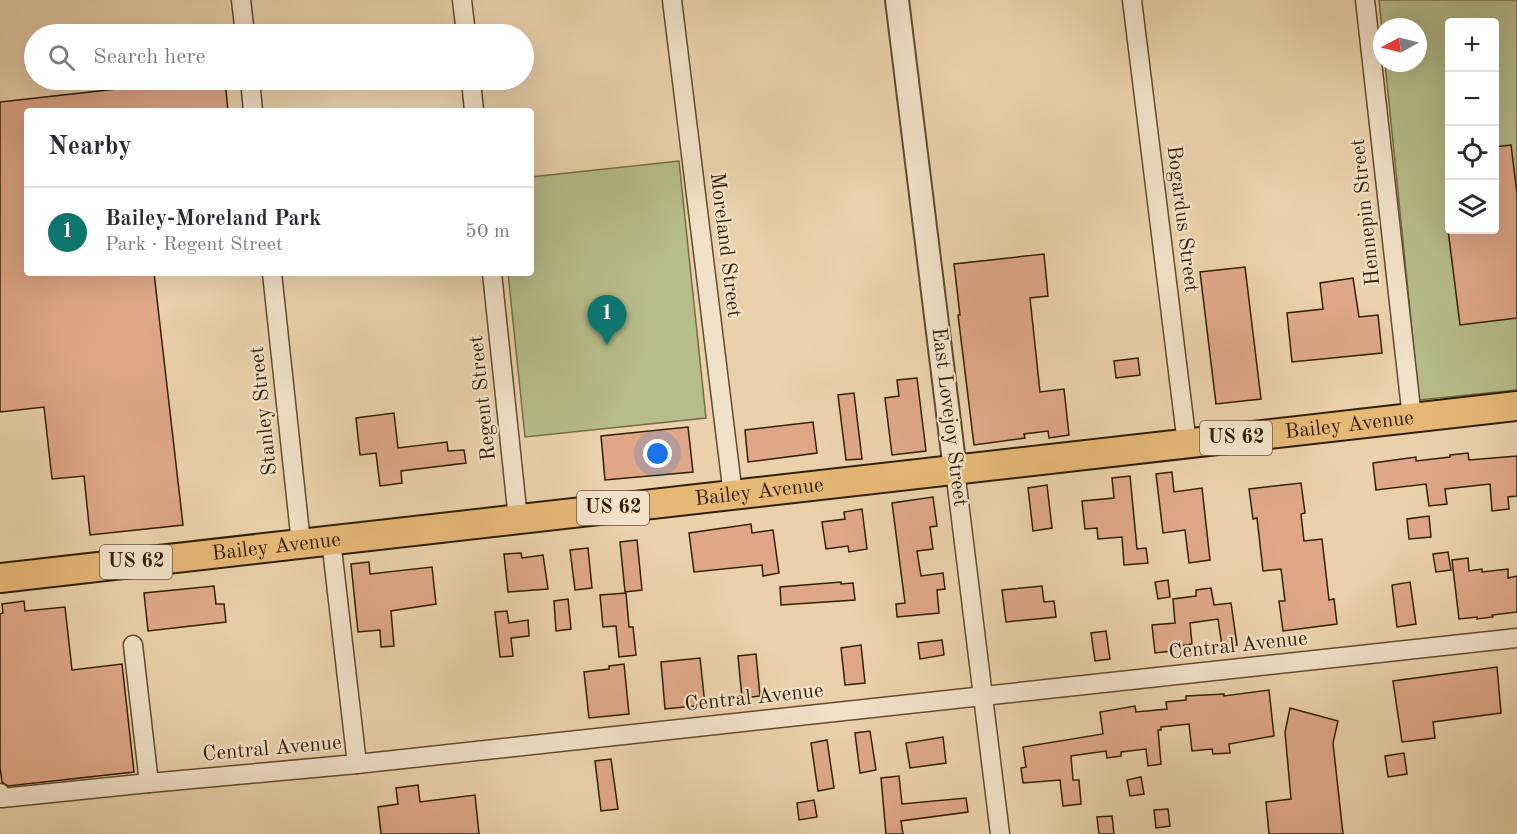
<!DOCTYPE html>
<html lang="en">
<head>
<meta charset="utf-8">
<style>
  :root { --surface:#fff; --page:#f7f7f7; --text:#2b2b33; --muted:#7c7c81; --line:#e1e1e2; --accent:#0f766e }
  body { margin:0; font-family:"Old Standard TT",serif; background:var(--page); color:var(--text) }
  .controls { position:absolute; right:18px; top:18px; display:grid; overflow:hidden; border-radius:6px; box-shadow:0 6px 24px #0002 }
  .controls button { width:54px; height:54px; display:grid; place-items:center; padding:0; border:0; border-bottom:2px solid var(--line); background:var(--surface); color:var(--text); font:30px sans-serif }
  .compass { position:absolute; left:1373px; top:18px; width:54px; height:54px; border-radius:50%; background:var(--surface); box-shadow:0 6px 24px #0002; rotate:263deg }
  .you { position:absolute; left:658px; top:454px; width:21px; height:21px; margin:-15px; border:4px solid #fff; border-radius:50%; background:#1a73e8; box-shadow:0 0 0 9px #1a73e833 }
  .badge { display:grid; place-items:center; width:39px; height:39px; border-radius:50%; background:var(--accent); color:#fff; font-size:20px; font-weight:700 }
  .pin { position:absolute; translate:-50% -50px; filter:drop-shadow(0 2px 3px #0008) }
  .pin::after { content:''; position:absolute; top:32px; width:21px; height:18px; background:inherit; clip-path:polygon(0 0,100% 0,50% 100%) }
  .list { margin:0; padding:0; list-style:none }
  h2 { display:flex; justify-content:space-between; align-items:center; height:78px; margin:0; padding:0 24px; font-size:26px }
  h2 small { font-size:20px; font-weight:400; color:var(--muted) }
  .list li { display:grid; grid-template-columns:39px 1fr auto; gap:18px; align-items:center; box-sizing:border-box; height:90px; padding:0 24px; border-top:2px solid var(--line) }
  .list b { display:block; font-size:22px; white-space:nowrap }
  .list p { margin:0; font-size:20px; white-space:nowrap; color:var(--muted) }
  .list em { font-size:20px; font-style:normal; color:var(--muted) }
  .icon { flex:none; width:33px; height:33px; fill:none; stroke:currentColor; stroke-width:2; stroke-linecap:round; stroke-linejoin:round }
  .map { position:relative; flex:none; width:1517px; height:834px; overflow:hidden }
  .search { position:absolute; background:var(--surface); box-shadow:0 6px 24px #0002; left:24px; top:24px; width:510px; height:66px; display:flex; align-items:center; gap:15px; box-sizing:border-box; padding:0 21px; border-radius:33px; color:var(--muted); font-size:22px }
  .panel { position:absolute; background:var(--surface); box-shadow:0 6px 24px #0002; left:24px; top:108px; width:510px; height:168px; border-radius:6px }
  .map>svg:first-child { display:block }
  .green { fill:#b6bc8a; stroke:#746e46; stroke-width:1.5; fill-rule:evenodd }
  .building { fill:#dfa788; stroke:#321f02; stroke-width:1.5 }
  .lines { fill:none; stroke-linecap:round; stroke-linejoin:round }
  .minor-casing { stroke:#604c2c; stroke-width:21 }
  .tertiary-casing { stroke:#604c2c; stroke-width:26 }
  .primary-casing { stroke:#321f02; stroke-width:32 }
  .minor { stroke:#f1e1c8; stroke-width:18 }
  .tertiary { stroke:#f1e1c8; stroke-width:22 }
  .primary { stroke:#e5b876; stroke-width:28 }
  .labels { text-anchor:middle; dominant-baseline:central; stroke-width:4.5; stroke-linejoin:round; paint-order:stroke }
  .shield { fill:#f1e1c8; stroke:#6b593d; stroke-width:1.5 }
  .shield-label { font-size:20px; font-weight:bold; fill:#321f02 }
  .street-label { font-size:21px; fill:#321f02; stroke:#f1e1c8 }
</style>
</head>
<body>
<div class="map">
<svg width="1517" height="834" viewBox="0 0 1517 834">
  <rect width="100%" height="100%" fill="#ead1ab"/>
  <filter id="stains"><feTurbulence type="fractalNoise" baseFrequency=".00333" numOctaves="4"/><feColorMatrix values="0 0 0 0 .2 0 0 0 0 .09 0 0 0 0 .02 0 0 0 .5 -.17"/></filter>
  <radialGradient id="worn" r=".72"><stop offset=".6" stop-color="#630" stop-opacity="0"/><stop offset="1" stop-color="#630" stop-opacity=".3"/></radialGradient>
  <g class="green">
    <path d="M1379,0h138v390l-98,10 -34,-337h33v-36h-36v2zM1450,22h44v208h-44z"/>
    <path d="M679,161l27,257 -181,19 -17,-164h23v-96z"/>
  </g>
  <g class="building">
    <path d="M133,80h92l3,31h-201v162h127l29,252 -93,10 -6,-59 -32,3 -8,-72 -44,5v-310l134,-15z"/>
    <path d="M1511,145l6,49v124l-57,7 -12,-95h46v-83z"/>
    <path d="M1044,254l4,42 -18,2 10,94 24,-3 5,46 -20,3 -1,-7 -24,3 1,4 -51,7 -16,-130h2l-6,-51z"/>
    <path d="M1245,267l16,132 -45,5 -16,-132z"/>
    <path d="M1353,278l6,39 19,-2 4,38 -90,9 -5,-49 36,-4 -3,-26z"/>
    <path d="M1138,358l2,17 -24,3 -2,-17z"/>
    <path d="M917,378l9,73 -34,4 -7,-57 14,-2 -2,-16z"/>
    <path d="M854,393l8,66 -16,1 -8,-65z"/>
    <path d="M394,413l4,35 49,-6 1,9 16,-1 2,13 -65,8 1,12 -22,3 -4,-33 -16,2 -4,-37z"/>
    <path d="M813,422l4,31 -69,9 -3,-32z"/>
    <path d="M688,427l5,45 -88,8 -4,-44z"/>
    <path d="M1468,453l1,7 48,-4v40l-9,1 1,12 -17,2 -2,-27 -45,5 2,15 -18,2 -3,-22 -50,6 -3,-27 43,-6v4l34,-4v-2z"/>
    <path d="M1172,472l2,20 28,-4 8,72 -21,3 -4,-33 -22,3 -7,-59z"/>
    <path d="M1130,476l7,73 9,-1 2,15 -24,2 -2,-28 -24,2 -1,-11 -12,1 -3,-28 32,-3 -2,-20z"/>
    <path d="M1301,483l4,30 -4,1 3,27 18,-2 7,61 5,-1 3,25 -54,7 -4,-30h6l-4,-32 -18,2 -6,-53 -4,1 -4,-30z"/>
    <path d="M1047,485l5,43 -19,3 -5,-43z"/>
    <path d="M933,497l4,29 -7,1 3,22 -16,2 4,25 22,-3 2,16 -8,1 2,23 -42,4 -1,-13 9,-1 -13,-100z"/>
    <path d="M862,509l5,40 -18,3 -1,-6 -22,3 -4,-27 23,-3 -1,-7z"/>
    <path d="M1429,516l2,21 -22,2 -2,-20z"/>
    <path d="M751,524l1,9 21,-3 6,43 -16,3 -1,-11 -68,7 -5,-39z"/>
    <path d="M637,540l5,50 -17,2 -5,-50z"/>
    <path d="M588,548l4,40 -17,2 -5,-40z"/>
    <path d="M1448,552l3,18 -15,2 -3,-18z"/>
    <path d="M521,553l1,5 21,-3 5,34 -40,3 -4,-38z"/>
    <path d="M1468,558l1,13 13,-2v3l26,-3v9l9,-2v36l-25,3 1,2 -16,2v-2l-18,2 -7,-59z"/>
    <path d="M369,562l1,12 62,-7 4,37 -45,7 3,35 -13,1 -1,-17 -22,2 -7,-68z"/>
    <path d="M1168,580l2,17 -12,2 -3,-17z"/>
    <path d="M841,582v2l12,-1 2,17 -74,5 -1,-18z"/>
    <path d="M1410,582l6,42 -19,3 -5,-42z"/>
    <path d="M214,586l2,18h8l2,18 -78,9 -4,-38z"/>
    <path d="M1042,586l2,16 10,-1 2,16 -50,5 -4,-32z"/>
    <path d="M1211,588l3,17 17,-2 6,42 -15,1 -4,-27 -28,4 2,21 -21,3 1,4 -17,2 -3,-28 23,-2 -2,-24 23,-3v-6z"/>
    <path d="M626,593l3,34h4l3,28 -17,2 -3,-31 -13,1 -3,-32z"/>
    <path d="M568,599l3,30 -15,2 -2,-30z"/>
    <path d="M24,601l1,10 40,-4 7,63 50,-6 12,108 -126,14 -6,-4 -2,-15v-153l3,-1 -1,-9z"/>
    <path d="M507,611l2,12 19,-3 1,16 -18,2 2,18 -13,1 -5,-45z"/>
    <path d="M1106,631l4,28 -15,2 -4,-28z"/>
    <path d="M942,640l2,15 -24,4 -2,-16z"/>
    <path d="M861,645l4,38 -20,2 -4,-37z"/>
    <path d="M756,654l4,42 -18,2 -4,-42z"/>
    <path d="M700,658l5,47 -40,4 -4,-47z"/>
    <path d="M624,664l5,50 -40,4 -5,-46 25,-3v-3z"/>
    <path d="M1497,667l4,46 -68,9 2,16 -33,4 -9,-61z"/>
    <path d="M1269,690l5,46 -45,8 1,9 -17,1 -1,-5 -20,2 -3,-27 -28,3v3h-3l3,34 -13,2 -2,-17 -25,3v4l-14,2 -1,-7 -35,5 2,24h6l2,24 -18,2 -3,-26 -37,3 -2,-15 5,-1 -3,-20 80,-13 -3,-22 35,-6 1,6 31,-3 -1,-7 20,-2v-4l38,-2v2z"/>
    <path d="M1290,708l48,13 -5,22 10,91h-74l-3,-32 25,-3 -6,-67z"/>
    <path d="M870,731l6,39 -16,3 -5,-40z"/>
    <path d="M943,737l3,26 -36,5 -4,-25z"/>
    <path d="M827,740l7,48 -16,3 -7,-48z"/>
    <path d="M1404,753l3,21 -19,3 -3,-21z"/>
    <path d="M611,759l7,50 -17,2 -6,-50z"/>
    <path d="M899,776l3,28 64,-6 2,14 -67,9 2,13h-17l-5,-56z"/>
    <path d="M1141,777l3,17 -14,2 -3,-16z"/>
    <path d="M418,785l2,17 55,-7 4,39h-98l-3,-27 20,-3 -2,-16z"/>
    <path d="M814,800l3,17 -18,3 -2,-17z"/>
    <path d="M1168,809l2,17 -14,2 -2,-18z"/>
    <path d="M1112,816l2,18h-15l-2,-17z"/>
  </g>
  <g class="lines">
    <g class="minor-casing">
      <g id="minor">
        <path d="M241,0l4,34"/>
        <path d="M462,0l4,34"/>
        <path d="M672,0l61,495"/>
        <path d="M1132,0l55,444"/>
        <path d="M1365,0l47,418"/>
        <path d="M250,80l3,31"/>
        <path d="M471,80l3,31"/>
        <path d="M272,273l29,270"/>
        <path d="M492,273l26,246"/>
        <path d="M955,470l45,364"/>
        <path d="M331,540l26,224"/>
        <path d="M133,645l16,138"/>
        <path d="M0,793l2,5 147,-15 208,-19 1160,-126"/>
      </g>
    </g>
    <g class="tertiary-casing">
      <path id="tertiary" d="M897,0l58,470"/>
    </g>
    <g class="primary-casing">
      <g id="primary">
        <path id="s1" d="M0,578l1517,-172"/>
      </g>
    </g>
    <use href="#minor" class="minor"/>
    <use href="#tertiary" class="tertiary"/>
    <use href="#primary" class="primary"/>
  </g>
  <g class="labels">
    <g class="shield">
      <rect x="1200" y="421" width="72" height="34" rx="4.5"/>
      <rect x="577" y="491" width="72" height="34" rx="4.5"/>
      <rect x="100" y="545" width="72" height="34" rx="4.5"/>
    </g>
    <g class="shield-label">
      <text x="1236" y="438">US 62</text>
      <text x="613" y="508">US 62</text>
      <text x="136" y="562">US 62</text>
    </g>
    <g class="street-label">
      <text transform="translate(1366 212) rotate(-96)">Hennepin Street</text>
      <text transform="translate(1182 219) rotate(83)">Bogardus Street</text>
      <text transform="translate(725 245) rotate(83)">Moreland Street</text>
      <text transform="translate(483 398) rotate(-96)">Regent Street</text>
      <text transform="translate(264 411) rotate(-96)">Stanley Street</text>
      <text transform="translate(949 417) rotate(83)">East Lovejoy Street</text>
      <text stroke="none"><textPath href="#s1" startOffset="1358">Bailey Avenue</textPath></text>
      <text stroke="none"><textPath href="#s1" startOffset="764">Bailey Avenue</textPath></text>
      <text stroke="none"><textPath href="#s1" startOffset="278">Bailey Avenue</textPath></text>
      <text transform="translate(1238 646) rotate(-6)">Central Avenue</text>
      <text transform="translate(754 698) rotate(-6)">Central Avenue</text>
      <text transform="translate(272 749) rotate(-5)">Central Avenue</text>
    </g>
  </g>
  <rect width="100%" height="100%" filter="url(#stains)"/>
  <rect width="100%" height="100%" fill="url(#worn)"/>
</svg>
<div class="controls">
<button>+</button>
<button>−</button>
<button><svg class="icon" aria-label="locate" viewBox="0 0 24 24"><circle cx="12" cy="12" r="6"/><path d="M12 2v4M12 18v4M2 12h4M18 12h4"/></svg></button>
<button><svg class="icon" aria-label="layers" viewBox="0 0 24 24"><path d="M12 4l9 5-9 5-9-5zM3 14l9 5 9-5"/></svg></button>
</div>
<svg class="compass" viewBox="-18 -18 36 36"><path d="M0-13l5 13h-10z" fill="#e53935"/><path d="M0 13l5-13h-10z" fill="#7c7c81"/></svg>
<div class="you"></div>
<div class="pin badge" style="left:607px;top:345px">1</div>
<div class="search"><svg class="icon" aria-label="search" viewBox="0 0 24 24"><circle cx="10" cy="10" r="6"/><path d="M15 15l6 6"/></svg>Search here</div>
<section class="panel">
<h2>Nearby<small></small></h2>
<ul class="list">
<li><span class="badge">1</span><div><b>Bailey-Moreland Park</b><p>Park · Regent Street</p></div><em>50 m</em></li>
</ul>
</section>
</div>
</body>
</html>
